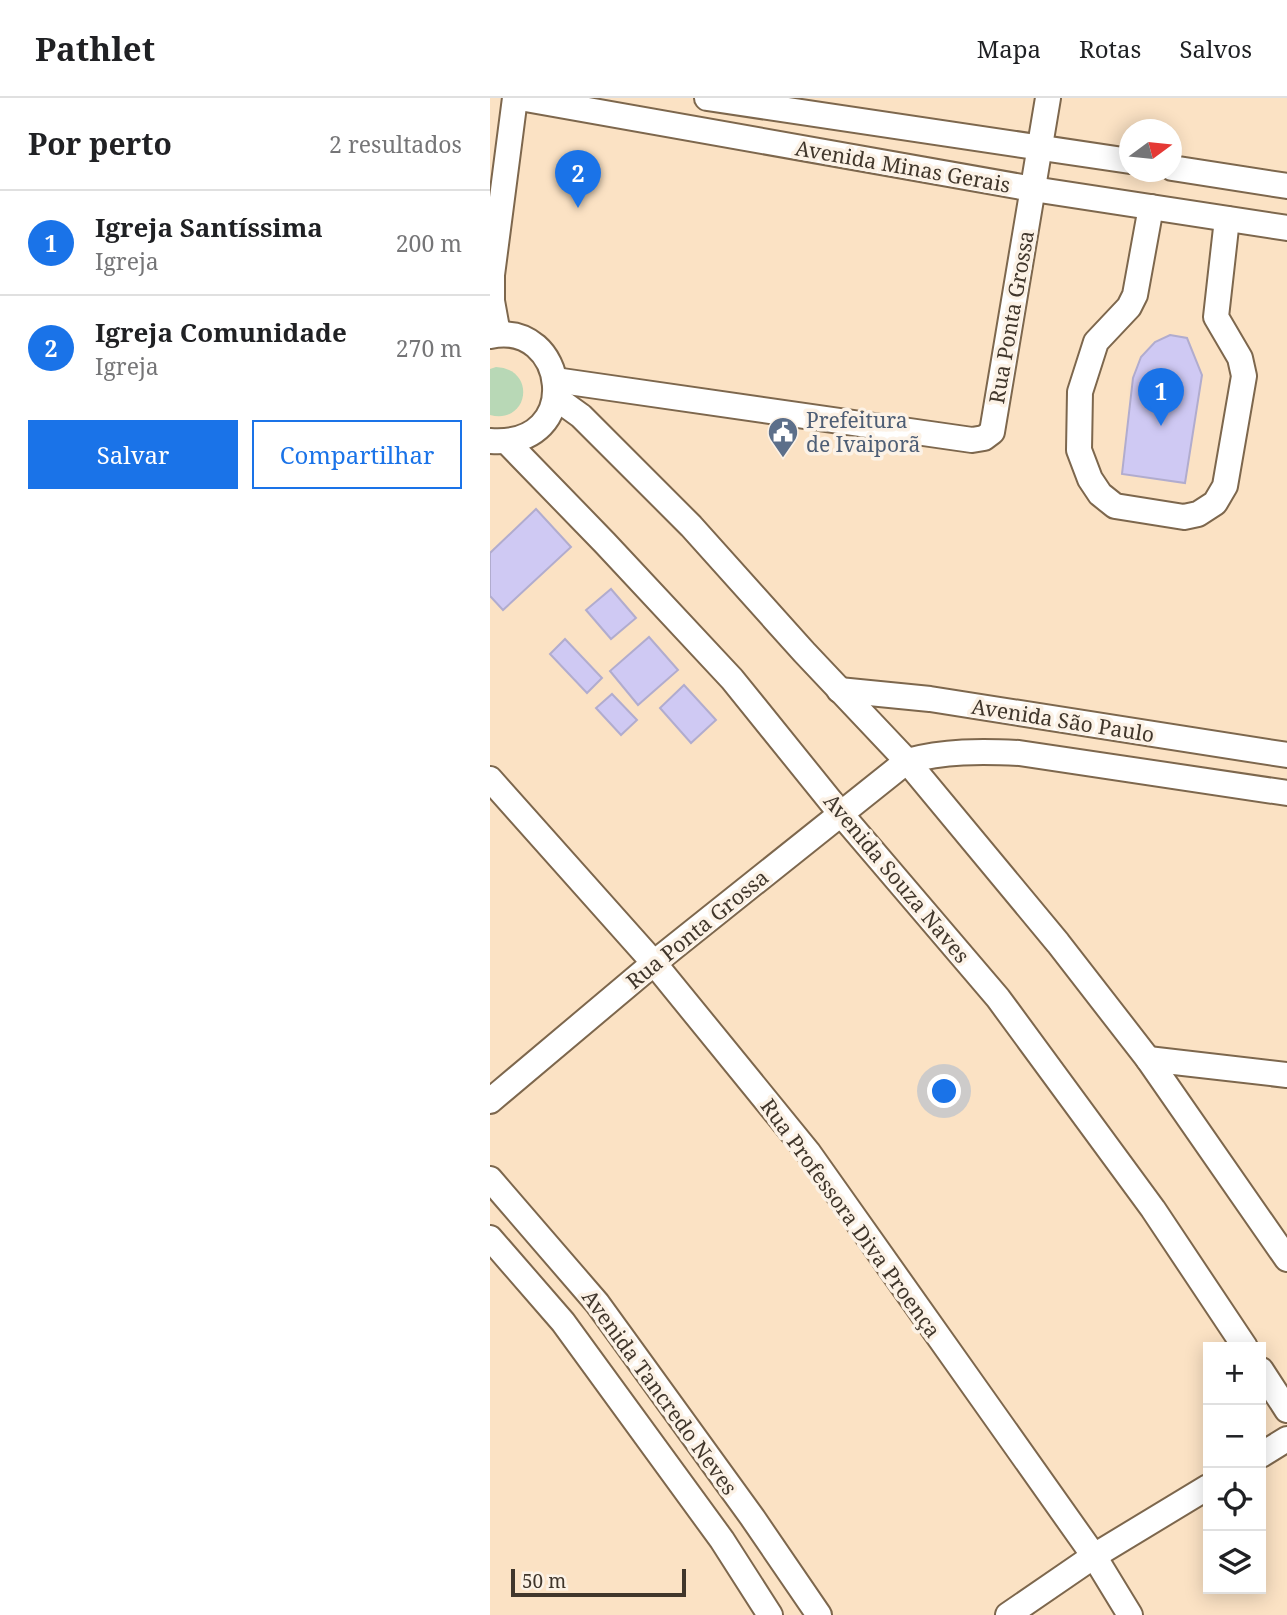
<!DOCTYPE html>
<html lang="pt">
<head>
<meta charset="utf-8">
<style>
  :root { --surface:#fff; --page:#f2f2f2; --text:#202124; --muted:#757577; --line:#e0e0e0; --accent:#1a73e8 }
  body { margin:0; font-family:"Noto Serif",serif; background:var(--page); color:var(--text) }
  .controls { position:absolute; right:21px; bottom:21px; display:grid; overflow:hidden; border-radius:0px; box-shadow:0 4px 18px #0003 }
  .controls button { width:63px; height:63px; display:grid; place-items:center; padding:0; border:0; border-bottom:2px solid var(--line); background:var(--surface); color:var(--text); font:35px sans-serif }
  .compass { position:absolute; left:629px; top:21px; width:63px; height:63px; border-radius:50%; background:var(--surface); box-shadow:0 4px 18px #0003; rotate:75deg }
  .scale { position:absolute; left:21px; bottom:18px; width:175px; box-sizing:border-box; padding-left:7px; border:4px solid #40362b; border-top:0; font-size:19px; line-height:24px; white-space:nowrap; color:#40362b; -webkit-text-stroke:5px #fcf2e6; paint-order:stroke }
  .you { position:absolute; left:455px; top:994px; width:24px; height:24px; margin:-18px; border:5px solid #fff; border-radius:50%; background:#1a73e8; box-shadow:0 0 0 10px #1a73e833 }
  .badge { display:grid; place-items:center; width:46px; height:46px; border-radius:50%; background:var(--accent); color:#fff; font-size:23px; font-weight:700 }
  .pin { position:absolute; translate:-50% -58px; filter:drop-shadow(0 2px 4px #0008) }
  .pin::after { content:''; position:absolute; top:37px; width:24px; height:21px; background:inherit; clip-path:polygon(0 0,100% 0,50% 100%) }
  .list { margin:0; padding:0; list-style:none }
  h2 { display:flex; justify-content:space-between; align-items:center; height:91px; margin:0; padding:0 28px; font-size:30px }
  h2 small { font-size:23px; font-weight:400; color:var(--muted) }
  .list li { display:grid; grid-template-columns:46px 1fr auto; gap:21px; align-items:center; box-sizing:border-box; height:105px; padding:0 28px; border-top:2px solid var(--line) }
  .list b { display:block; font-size:26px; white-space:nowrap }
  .list p { margin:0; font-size:23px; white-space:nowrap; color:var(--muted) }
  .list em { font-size:23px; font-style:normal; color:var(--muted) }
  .actions { display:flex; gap:14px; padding:21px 28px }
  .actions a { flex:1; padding:16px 0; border:2px solid var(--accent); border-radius:0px; text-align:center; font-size:24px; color:var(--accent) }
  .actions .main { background:var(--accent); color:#fff }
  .icon { flex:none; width:38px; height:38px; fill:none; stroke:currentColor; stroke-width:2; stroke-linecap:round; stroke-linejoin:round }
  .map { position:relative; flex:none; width:797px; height:1517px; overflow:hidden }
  header { display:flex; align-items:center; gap:42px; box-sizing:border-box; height:98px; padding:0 35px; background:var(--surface); border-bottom:2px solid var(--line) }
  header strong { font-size:33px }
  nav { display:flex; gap:38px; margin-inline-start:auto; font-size:24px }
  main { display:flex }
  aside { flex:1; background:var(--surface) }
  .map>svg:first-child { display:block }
  .green { fill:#b8d8b6 }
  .building { fill:#cfc9f3; stroke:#b1acce; stroke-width:2 }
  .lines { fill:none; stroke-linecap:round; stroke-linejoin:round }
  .minor-casing { stroke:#7d674d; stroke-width:28 }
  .minor { stroke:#fff; stroke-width:24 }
  .labels { text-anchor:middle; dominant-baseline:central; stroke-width:7; stroke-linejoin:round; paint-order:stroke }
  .street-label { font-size:21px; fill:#40362b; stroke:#fcf2e6 }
  .service-label { font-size:21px; fill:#4e5e75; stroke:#fcf2e6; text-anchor:start }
</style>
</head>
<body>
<header>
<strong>Pathlet</strong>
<nav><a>Mapa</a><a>Rotas</a><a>Salvos</a></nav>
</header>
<main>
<aside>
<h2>Por perto<small>2 resultados</small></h2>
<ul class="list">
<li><span class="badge">1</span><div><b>Igreja Santíssima</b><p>Igreja</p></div><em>200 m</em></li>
<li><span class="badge">2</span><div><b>Igreja Comunidade</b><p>Igreja</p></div><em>270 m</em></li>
</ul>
<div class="actions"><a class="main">Salvar</a><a>Compartilhar</a></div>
</aside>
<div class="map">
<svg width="797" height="1517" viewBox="0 0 797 1517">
  <rect width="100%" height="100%" fill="#fbe2c4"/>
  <path class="green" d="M6,269c41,2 33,58 -6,48v-46z"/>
  <g class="building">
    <path d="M680,237l17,3 15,37 -17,108 -63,-9 11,-96 8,-21 14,-15z"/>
    <path d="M46,411l35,38 -68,63 -13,-14v-43z"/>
    <path d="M121,491l25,29 -25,21 -25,-29z"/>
    <path d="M159,539l29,33 -40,35 -28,-34z"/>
    <path d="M75,541l37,39 -15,15 -37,-39z"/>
    <path d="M194,587l32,35 -25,23 -31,-35z"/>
    <path d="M122,596l25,26 -16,15 -25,-27z"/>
  </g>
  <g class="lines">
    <g class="minor-casing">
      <g id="minor">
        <path d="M30,0l513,91 254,39"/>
        <path d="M217,0l423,63"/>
        <path d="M682,70l115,18"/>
        <path d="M661,109l-16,88 -6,12 -33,35 -16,50 -1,58 11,29 10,15 15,12 69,11 14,-3 17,-11 10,-17 19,-110 -4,-18 -24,-41 11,-98"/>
        <path d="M8,236l-6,-33v-26l23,-177"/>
        <path d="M0,238c77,-17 96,112 0,105"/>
        <path d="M65,282l417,60 12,-2 8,-6 56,-334"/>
        <path d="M66,300l25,18 110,110 113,126 103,109 151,182 90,116 139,200"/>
        <path d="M17,344l98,101 127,136 109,135 157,184 155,211 92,138"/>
        <path d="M349,592l91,9 357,56"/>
        <path d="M0,681l164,184 154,189 286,404 36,59"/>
        <path d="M658,961l139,16"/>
        <path d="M0,1003l164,-138 253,-202c38,-10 73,-10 112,-8l268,40"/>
        <path d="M0,1081l107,124 155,214 67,98"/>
        <path d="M0,1140l73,84 159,218 48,75"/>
        <path d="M771,1272l26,40"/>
        <path d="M771,1357l26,-16"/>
        <path d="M518,1517l86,-59 114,-69"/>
      </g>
    </g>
    <use href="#minor" class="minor"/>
  </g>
  <defs>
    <g id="civic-pin" transform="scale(1.575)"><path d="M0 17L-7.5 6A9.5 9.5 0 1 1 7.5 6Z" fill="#5c6f8a" stroke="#fcf2e6"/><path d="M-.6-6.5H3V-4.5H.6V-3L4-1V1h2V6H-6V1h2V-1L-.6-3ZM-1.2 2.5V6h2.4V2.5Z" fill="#fff"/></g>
  </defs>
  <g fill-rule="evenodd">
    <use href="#civic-pin" x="293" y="334"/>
  </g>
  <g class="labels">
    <g class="street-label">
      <text transform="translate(413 68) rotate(10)">Avenida Minas Gerais</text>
      <text transform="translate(521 219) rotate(-80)">Rua Ponta Grossa</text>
      <text transform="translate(573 622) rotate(9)">Avenida São Paulo</text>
      <text transform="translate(407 780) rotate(50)">Avenida Souza Naves</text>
      <text transform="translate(207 831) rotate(-39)">Rua Ponta Grossa</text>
      <text transform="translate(361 1120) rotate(54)">Rua Professora Diva Proença</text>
      <text transform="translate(170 1294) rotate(54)">Avenida Tancredo Neves</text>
    </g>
    <g class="service-label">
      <text x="316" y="322">Prefeitura<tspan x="316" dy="24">de Ivaiporã</tspan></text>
    </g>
  </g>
</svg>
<div class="controls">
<button>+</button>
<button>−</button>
<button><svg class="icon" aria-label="locate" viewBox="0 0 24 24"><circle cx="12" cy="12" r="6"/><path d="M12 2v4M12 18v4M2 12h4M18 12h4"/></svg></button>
<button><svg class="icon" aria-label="layers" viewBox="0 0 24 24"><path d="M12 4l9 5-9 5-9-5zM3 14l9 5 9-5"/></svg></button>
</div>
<svg class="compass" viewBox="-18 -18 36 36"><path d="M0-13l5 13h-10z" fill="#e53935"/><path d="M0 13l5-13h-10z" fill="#757577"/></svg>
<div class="scale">50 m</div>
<div class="you"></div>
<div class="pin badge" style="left:671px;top:328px">1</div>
<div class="pin badge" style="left:88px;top:110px">2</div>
</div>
</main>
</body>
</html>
